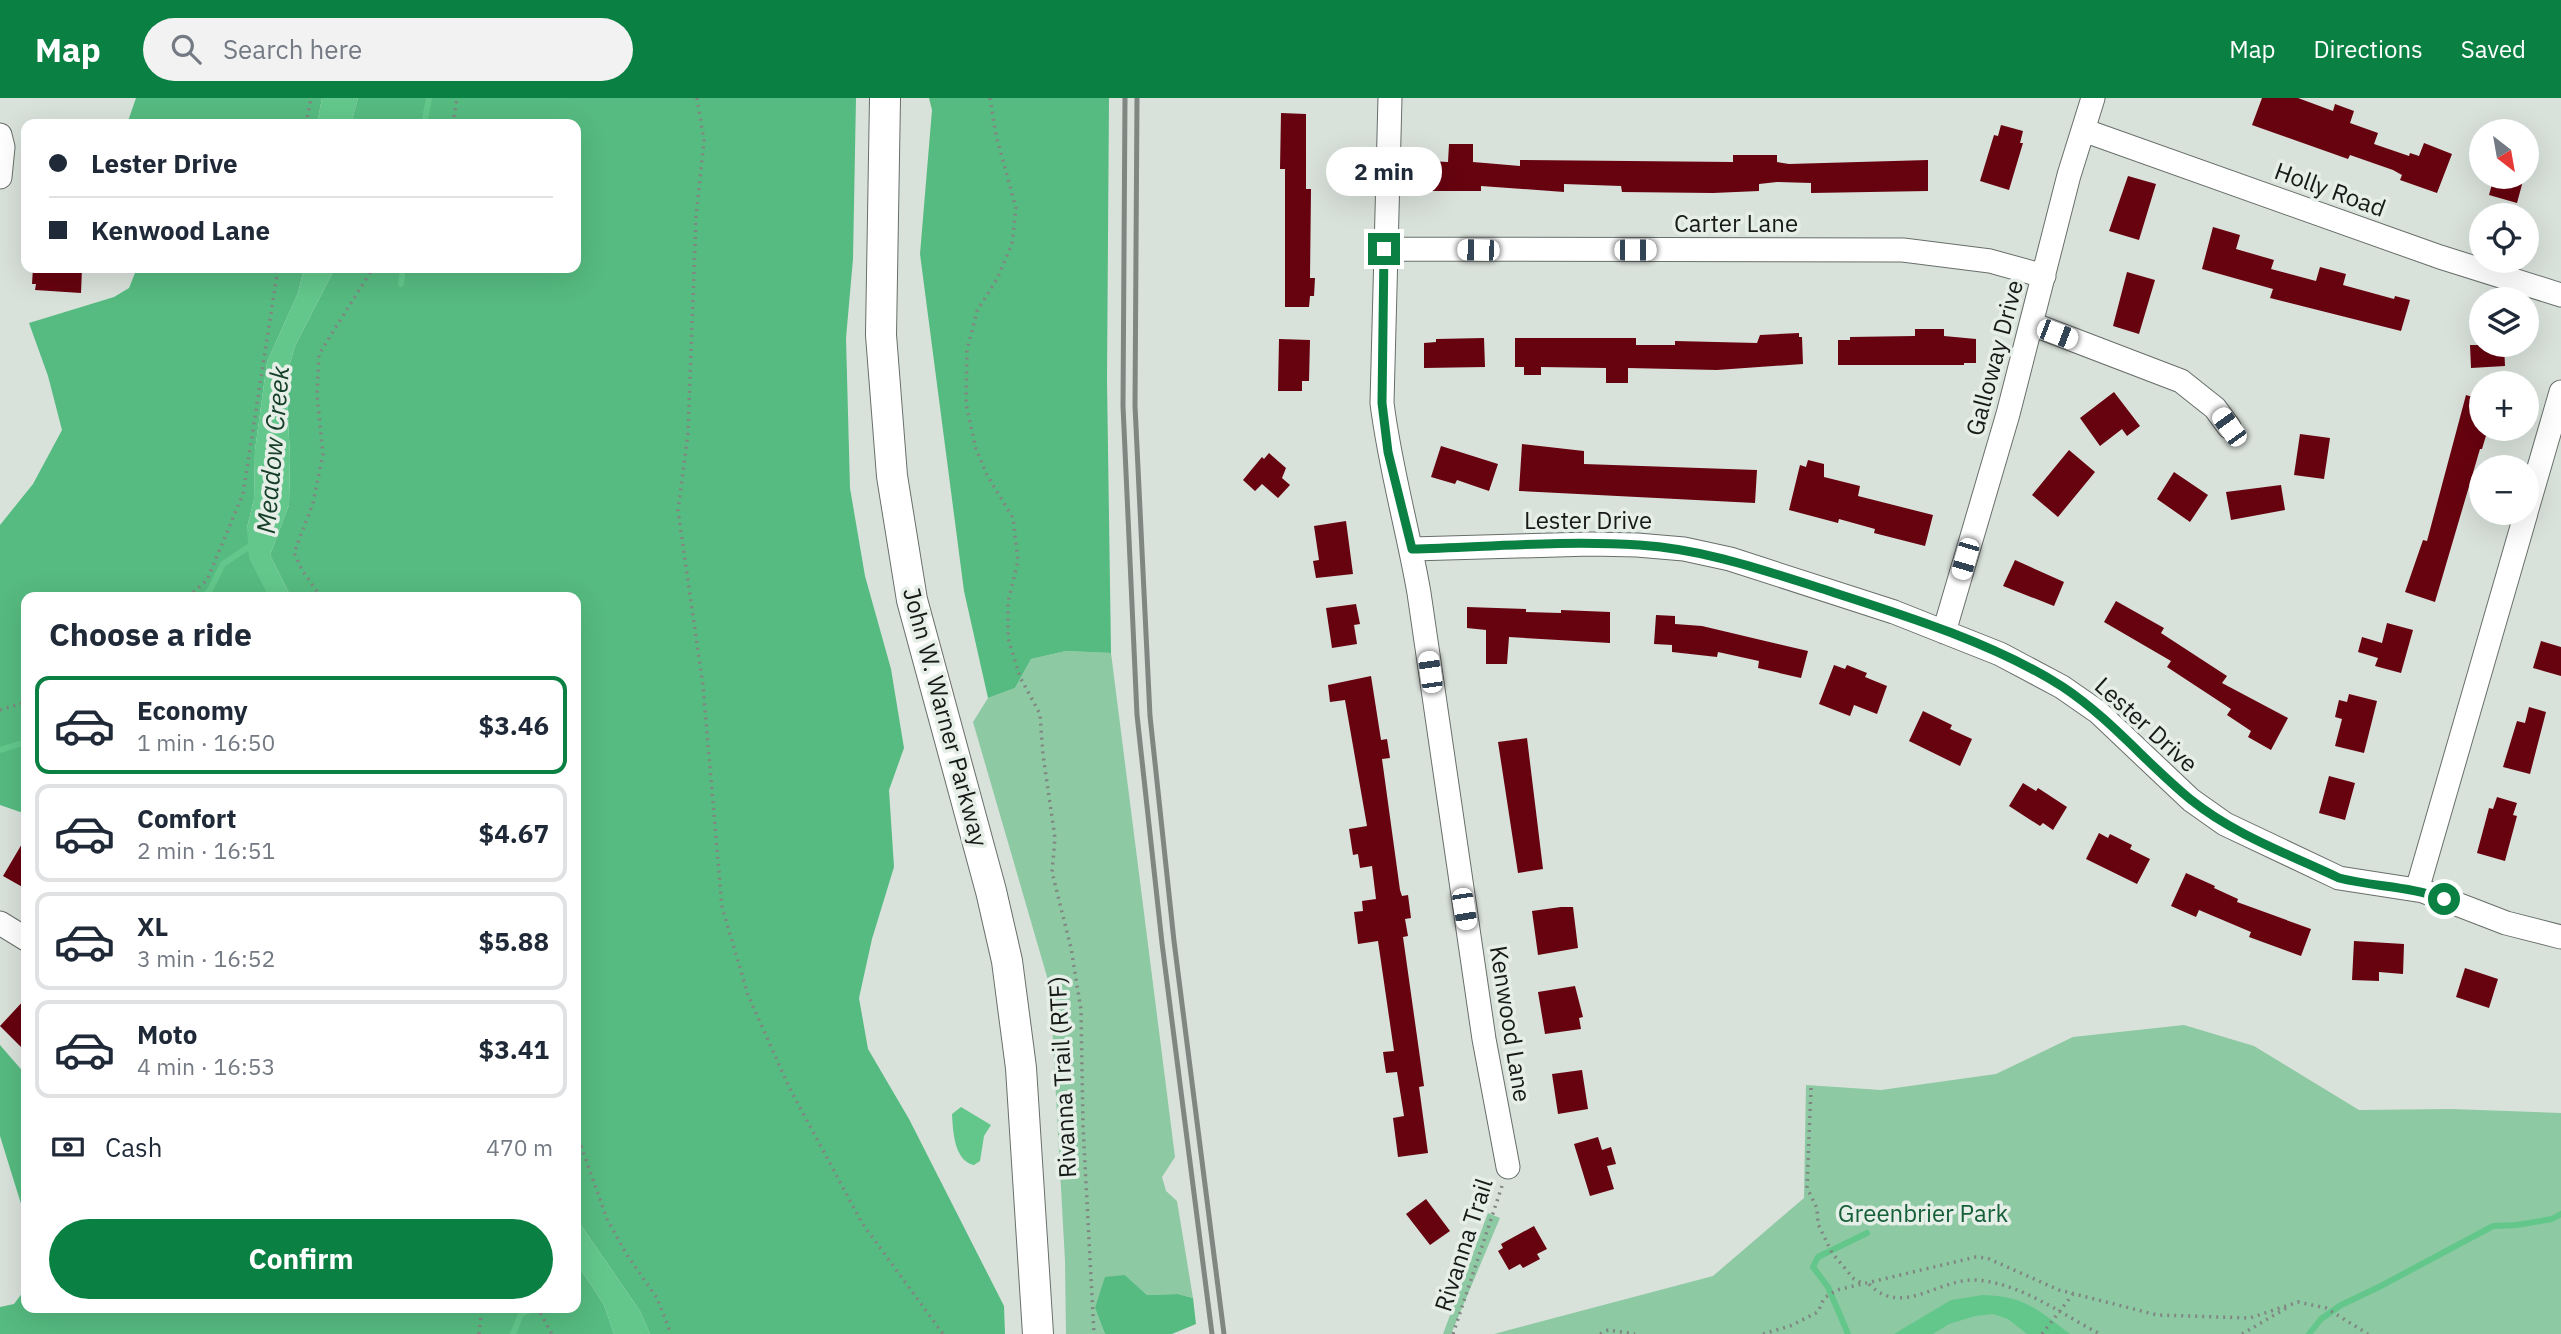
<!DOCTYPE html>
<meta charset="utf-8">
<style>
body{margin:0;font-family:"IBM Plex Sans",sans-serif;background:#f2f2f3;color:#1f2937;height:100vh;display:flex;flex-direction:column;font-size:26px;white-space:nowrap}
*{box-sizing:border-box;margin:0}
p{font-size:23px;color:#747a83}
.icon{flex:none;width:38px;height:38px;fill:none;stroke:currentColor;stroke-width:2;stroke-linecap:round;stroke-linejoin:round}
.map{position:relative;flex:1;overflow:hidden}
.side{position:absolute;left:21px;top:494px;width:560px;height:721px;display:flex;flex-direction:column;background:#fff;border-radius:14px;box-shadow:0 7px 28px #0002}
.side>*{flex:none}
.hud{position:absolute;left:21px;top:21px;width:560px;height:154px;border-radius:14px;box-shadow:0 7px 28px #0002;display:grid;align-content:center;height:154px;padding:0 28px;background:#fff}
.needle{width:46px;rotate:149deg}
.tools{position:absolute;left:2469px;top:21px;display:grid;gap:14px}
.tools a{display:grid;place-items:center;width:70px;height:70px;border-radius:50%;background:#fff;box-shadow:0 7px 28px #0002;font-size:35px}
.end{position:absolute;width:32px;height:32px;margin:-16px;border:9px solid #0b8043;background:#fff;box-shadow:0 0 0 4px #fff}
.from{border-radius:50%}
.bubble{position:absolute;height:49px;border-radius:24px;background:#fff;box-shadow:0 7px 28px #0002;font-size:23px;font-weight:800;line-height:49px;text-align:center}
.car{position:absolute;width:21px;height:42px;margin:-21px -10px;border-radius:9px;box-shadow:0 0 5px 2px #0007;background:linear-gradient(#fff 24%,#345 0 40%,#fff 0 76%,#345 0 86%,#fff 0)}
.hud b{display:flex;align-items:center;gap:24px;height:66px;font-size:26px}
.hud b+b{border-top:2px solid #e0e1e3}
.hud i{width:18px;height:18px;background:#1f2937}
ul{padding:0;list-style:none}
li{display:flex;align-items:center;gap:21px;height:98px;margin:0 14px 10px;padding:0 14px;border:4px solid #e0e1e3;border-radius:14px}
li div{flex:1}
li b{display:block;font-size:26px}
li em{font-style:normal;font-weight:800}
li.active{border-color:#0b8043}
li>.icon{width:63px;height:63px;stroke-width:1.5}
h2{padding:0 28px;font-size:32px;line-height:84px}
.pay{display:flex;align-items:center;gap:18px;height:77px;padding:0 28px;font-size:26px}
.pay p{margin-inline-start:auto}
.cta{display:flex;gap:14px;margin-top:auto;padding:14px 28px}
.cta a{flex:1;height:80px;border-radius:42px;background:#0b8043;color:#fff;font-size:28px;font-weight:800;line-height:80px;text-align:center}
header{display:flex;align-items:center;gap:42px;box-sizing:border-box;height:98px;padding:0 35px;background:#0b8043;color:#fff}
header strong{font-size:33px}
nav{display:flex;gap:38px;margin-inline-start:auto;font-size:24px}
.search{width:490px;height:63px;background:#f2f2f3;display:flex;align-items:center;gap:18px;box-sizing:border-box;padding:0 24px;border-radius:38px;color:#747a83;font-size:26px}
.map>svg:first-child{display:block}
</style>
<header>
<strong>Map</strong>
<div class="search"><svg class="icon" aria-label="search" viewBox="0 0 24 24"><circle cx="10" cy="10" r="6"/><path d="M15 15l6 6"/></svg>Search here</div>
<nav><a>Map</a><a>Directions</a><a>Saved</a></nav>
</header>
<div class="map">
<svg width="2561" height="1236" viewBox="0 0 2561 1236">
<rect width="100%" height="100%" fill="#d9e1db"/>
<path fill="#8dc9a2" d="M1066 553 1111 555 1175 1059 1162 1079 1166 1093 1177 1103 1193 1200 1178 1196 1147 1197 1125 1177 1095 1210 1105 1236H1066L1065 1163 1050 889 973 624 988 600 1015 590 1031 561Z
M2184 927 2254 948 2359 1012 2451 1011 2561 1015V1236H1494L1713 1178 1804 1100 1806 987 1881 992 1996 976 2073 939Z
M1488 1115 1500 1120 1451 1236H1443Z"/>
<path fill="#56bb80" d="M136 0H322L317 26H127Z
M358 0H856L853 161 846 240 850 390 865 478 891 571 904 650 889 692 894 769 872 841 859 900 868 951 909 1021 1004 1208 1005 1236H650L640 1213 576 1120V499H291L270 457 289 407 290 359 286 279 295 248 335 170H576V26H351Z
M929 0H1109L1107 282 1111 555 1066 553 1031 561 1015 590 988 600 964 493 920 156 932 12Z
M137 170H304L298 195 267 264 255 352 254 401 247 430 269 499H26V716L0 707V427L33 386 62 332 48 278 29 225 114 199 129 190Z
M0 947 26 977V1122L0 1038Z
M576 1164 604 1207 614 1236H0V1209L14 1206 26 1190V1209H274L326 1215 337 1209H576Z
M1125 1177 1147 1197 1178 1196 1193 1200 1196 1226 1172 1236H1105L1095 1210 1105 1179Z"/>
<path fill="#63c78b" d="M322 0H358L351 26H317Z
M304 170H335L295 248 286 279 290 360 289 407 270 457 291 499H269L249 460 247 430 254 401 255 352 267 264 298 195Z
M961 1009 991 1027 984 1038 980 1063 974 1067C954 1063 953 1033 952 1016Z
M576 1120 640 1213 650 1236H614L604 1207 576 1164Z
M1983 1197C2025 1198 2038 1212 2070 1236H2027L2008 1221 1993 1216 1975 1218 1949 1226 1933 1236H1894L1951 1202Z"/>
<g fill="none" stroke-linecap="round" stroke-linejoin="round">
<path stroke="#63c78b" stroke-width="6" d="M424 26 429 0
M401 186 403 170
M203 499 210 492 223 466 253 446
M0 652 26 644
M513 1236 521 1216 538 1209
M1848 1236 1828 1189 1813 1169 1818 1159 1867 1135
M2309 1236 2321 1221 2341 1207 2379 1189 2493 1128 2517 1127 2552 1121 2561 1116"/>
</g>
<path fill="#67030f" d="M2262 0H2298L2333 13 2335 6 2354 13 2350 25 2378 35 2374 46 2409 58 2410 55 2419 58 2424 45 2452 56 2437 95 2400 82 2402 77 2393 72 2350 57 2348 61 2252 27Z
M1281 15 1306 16V91H1311L1310 180H1315L1314 198H1310L1309 209H1285V71H1280Z
M2001 27 2023 33 2020 45H2023L2009 92 1980 83 1994 37 1998 38Z
M1449 46H1473V64L1520 68V62L1733 64V57H1777V64L1789 66 1928 62V93L1811 95V85L1777 84 1759 86V93L1713 95 1622 94 1621 88 1564 86V94L1481 88V93H1430V63L1448 64Z
M2128 78 2156 86 2139 142 2109 133Z
M2494 79H2524L2517 105 2489 97Z
M2213 129 2240 137 2236 151 2274 162 2271 171 2316 183 2320 169 2346 176 2343 187 2394 201 2395 198 2410 202 2401 233 2270 200 2273 191 2202 171Z
M33 170H82L81 195 35 192 36 186H32Z
M2127 174 2155 182 2139 236 2113 228Z
M1915 231H1944V238L1976 241V265H1964V267H1838V242H1850V239L1915 238Z
M1799 235V239H1802L1803 266 1717 272 1628 270V285H1606V270L1541 269V277H1524V269H1515V240H1636V247H1675V243L1757 245 1760 237Z
M1484 240 1485 269 1424 270V245L1436 244V241Z
M1279 241 1310 242 1309 283H1302V293H1278Z
M2470 247H2504L2505 268 2471 270Z
M2114 294 2140 328 2127 338 2122 331 2100 348 2080 320Z
M2466 297 2482 302V331H2488L2482 351H2480L2435 504 2405 494 2423 442 2427 443Z
M2300 336 2330 340 2324 381 2294 377Z
M1522 346 1584 353V366L1757 372 1755 405 1519 393Z
M1441 348 1498 366 1489 393 1457 382 1455 386 1431 379Z
M2069 352 2095 374 2058 419 2032 397Z
M1269 355 1286 370 1282 380 1290 387 1278 400 1262 386 1255 393 1243 382 1262 359 1264 361Z
M1808 362 1824 366V379L1860 388 1858 398 1933 417 1925 448 1874 435 1875 431 1839 421 1838 425 1789 412 1800 367 1806 369Z
M2174 374 2208 397 2190 424 2157 401Z
M2281 387 2285 412 2231 422 2226 394Z
M1346 423 1353 476 1316 480 1313 463 1319 462 1314 428Z
M2015 462 2064 484 2054 508 2003 488Z
M2116 503 2164 530 2161 535 2227 578 2222 585 2288 620 2271 652 2248 639 2251 633 2227 617 2231 611 2167 569 2171 563 2104 524Z
M1356 506 1360 526 1354 527 1357 546 1332 550 1326 510Z
M1467 509 1526 511V514L1561 515V512L1610 514V545L1509 539 1507 566H1486V532L1467 530Z
M1656 517 1675 518V526L1702 528 1808 553 1801 580 1758 570 1759 563 1718 554 1717 559 1672 554V547L1654 546Z
M2387 525 2413 532 2401 575 2375 568 2378 560 2358 554 2362 539 2382 545Z
M2541 543 2561 549V578L2533 570Z
M1834 567 1845 571 1847 567 1867 575 1865 579 1887 588 1877 616 1854 607 1850 618 1819 606Z
M1371 578 1381 642 1387 641 1390 660 1382 661 1400 792 1402 798 1408 797 1411 820 1405 821 1408 838 1403 839 1424 988 1419 989 1428 1055 1398 1059 1393 1020 1404 1018 1397 974 1386 975 1383 954 1394 953 1378 843 1358 846 1354 814 1363 813 1362 803 1376 801 1372 768 1360 770 1358 756 1353 757 1349 731 1367 728 1345 602 1330 604 1328 587Z
M2349 596 2377 603 2364 655 2335 648 2342 621 2335 619 2339 602 2347 604Z
M2529 609 2546 614 2530 676 2503 669 2517 623 2525 625Z
M1923 613 1952 627 1950 631 1972 641 1960 668 1909 643Z
M1527 640 1543 771 1518 775 1498 644Z
M2329 678 2355 685 2345 722 2319 715Z
M2023 685 2036 693 2038 690 2067 709 2053 732 2043 725 2040 728 2009 708Z
M2497 699 2517 705 2513 717 2517 718 2505 763 2477 755 2489 710 2493 711Z
M2099 735 2108 740 2110 736 2132 747 2130 751 2150 761 2137 786 2086 761Z
M26 739V791L3 778Z
M2186 775 2215 788 2214 790 2238 801 2237 804 2311 831 2301 858 2249 839 2251 834 2199 812 2196 819 2171 808Z
M1561 809H1573L1578 850 1538 857 1532 813Z
M2354 843 2404 846 2403 876 2379 874V883L2352 882Z
M2465 870 2498 881 2489 910 2456 899Z
M1575 888 1583 919 1579 920 1581 931 1545 936 1538 894Z
M26 900V954L0 928Z
M1582 972 1588 1011 1558 1016 1552 976Z
M1598 1039 1602 1052 1611 1049 1616 1066 1607 1068 1614 1091 1590 1098 1574 1046Z
M1426 1101 1450 1133 1430 1147 1406 1116Z
M1534 1128 1547 1151 1537 1156 1540 1161 1523 1170 1520 1166 1509 1172 1498 1153 1503 1150 1501 1146Z"/>
<g fill="none" stroke-linecap="round" stroke-linejoin="round">
<defs>
<path id="minor" d="M1390 0 1382 305C1390 370 1408 431 1419 495L1484 941 1508 1069
M2083 32 2440 159 2561 197
M0 37 3 49 0 79
M1384 151 1903 152 1990 163 2044 178
M2032 226 2181 283 2215 310 2229 329
M2527 411 2561 294
M1412 451 1591 446 1637 447 1684 451 1730 461 1894 514 2000 556 2062 589 2098 614 2191 702 2225 726 2339 780 2423 793 2506 825 2561 839
M1944 534 2008 316 2069 77 2093 0
M2417 792 2526 415
M0 825 26 841"/>
<path id="major" d="M885 0 881 237 892 378 912 502 991 793 1007 863 1021 970 1038 1236"/>
</defs>
<use href="#minor" stroke="#686f6a" stroke-width="25"/>
<use href="#major" stroke="#686f6a" stroke-width="32"/>
<path stroke="#808681" stroke-width="3.5" stroke-dasharray="2 5" stroke-linecap="butt" d="M697 0 704 43 696 119 688 335 678 413 703 588 722 809 748 897 789 989 862 1125 943 1236
M990 0 996 37 1016 110 1012 146 997 181 977 213 967 252 966 306 976 351 987 377 1013 420 1018 463 1008 504V540L1020 579 1040 616 1043 657 1055 740 1052 774 1071 850 1081 912 1083 1028 1094 1236
M306 26 311 0
M453 26 457 0
M188 499 207 482 243 396 278 170
M321 499 302 472 294 455 313 405 323 356 317 297 319 256 373 170
M0 612 26 604
M1811 990 1807 1090 1817 1110 1818 1126 1832 1155 1854 1181 1864 1186
M576 1043 581 1048 607 1121 627 1157 657 1200 671 1236
M1869 1186C1902 1220 1939 1180 1976 1182 2021 1185 2061 1216 2100 1236
M537 1209 552 1236
M479 1236 482 1209
M1453 1236 1502 1088
M1600 1236 1608 1232 1635 1236
M1763 1236 1790 1228 1818 1214 1824 1200 1837 1192 1976 1159 1987 1160 2059 1192 2157 1217 2250 1220 2298 1204 2326 1210 2368 1236
M2042 1236 2073 1196
M2242 1236 2288 1209"/>
<use href="#minor" stroke="#fff" stroke-width="23"/>
<use href="#major" stroke="#fff" stroke-width="30"/>
<path stroke="#808682" stroke-width="5" d="M1125 0 1123 308 1137 617 1162 845 1212 1236
M1137 0 1135 308 1150 618 1174 843 1224 1236"/>
</g>
<g fill="none" stroke-linecap="round" stroke-linejoin="round">
<path stroke="#0b8043" stroke-width="9" d="M1384 151 1382 305 1388 354 1412 451C1487 449 1564 442 1639 447 1705 451 1766 473 1829 493 1904 517 1996 546 2063 589 2111 621 2146 665 2190 701 2233 736 2288 756 2339 780 2374 789 2410 788 2444 801"/>
</g>
<g text-anchor="middle" stroke-width="7" stroke-linejoin="round" paint-order="stroke">
<g font-size="24" fill="#171a18" stroke="#e6eee8">
<text transform="translate(2330 92) rotate(20)" y="8">Holly Road</text>
<text x="1736" y="134">Carter Lane</text>
<text transform="translate(1995 260) rotate(-75)" y="8">Galloway Drive</text>
<text x="1588" y="431">Lester Drive</text>
<text transform="translate(945 619) rotate(75)" y="8">John W. Warner Parkway</text>
<text transform="translate(2146 627) rotate(42)" y="8">Lester Drive</text>
<text transform="translate(1510 926) rotate(81)" y="8">Kenwood Lane</text>
<text transform="translate(1063 979) rotate(-93)" y="8">Rivanna Trail (RTF)</text>
<text transform="translate(1464 1147) rotate(-72)" y="8">Rivanna Trail</text>
</g>
<g font-size="24" fill="#166039" stroke="#e6eee8">
<text x="1923" y="1124">Greenbrier Park</text>
</g>
<g font-size="26" font-style="italic" fill="#153f27" stroke="#e6eee8">
<text transform="translate(273 352) rotate(-85)" y="9">Meadow Creek</text>
</g>
</g>
</svg>
<div class="tools">
<a><svg class="needle" viewBox="-14 -14 28 28"><path d="M0-13l5 13h-10z" fill="#e53935"/><path d="M0 13l5-13h-10z" fill="#747a83"/></svg></a>
<a><svg class="icon" aria-label="locate" viewBox="0 0 24 24"><circle cx="12" cy="12" r="6"/><path d="M12 2v4M12 18v4M2 12h4M18 12h4"/></svg></a>
<a><svg class="icon" aria-label="layers" viewBox="0 0 24 24"><path d="M12 4l9 5-9 5-9-5zM3 14l9 5 9-5"/></svg></a>
<a>+</a>
<a>−</a>
</div>
<i class="end from" style="left:2444px;top:801px"></i>
<i class="end" style="left:1384px;top:151px"></i>
<div class="bubble" style="left:1326px;top:49px;width:116px">2 min</div>
<i class="car" style="left:1478px;top:152px;rotate:271deg"></i>
<i class="car" style="left:1635px;top:152px;rotate:90deg"></i>
<i class="car" style="left:2057px;top:236px;rotate:111deg"></i>
<i class="car" style="left:2229px;top:329px;rotate:324deg"></i>
<i class="car" style="left:1965px;top:461px;rotate:196deg"></i>
<i class="car" style="left:1430px;top:574px;rotate:352deg"></i>
<i class="car" style="left:1464px;top:811px;rotate:171deg"></i>
<div class="hud">
<b><i class="from"></i>Lester Drive</b>
<b><i></i>Kenwood Lane</b>
</div>
<section class="side">
<h2>Choose a ride</h2>
<ul>
<li class="active"><svg class="icon" aria-label="car" viewBox="0 0 24 24"><path d="M5 17H2v-5l4-1 3-4h7l3 4 3 1v5h-3M9 17h6M6 11h13"/><circle cx="7" cy="17" r="2"/><circle cx="17" cy="17" r="2"/></svg><div><b>Economy</b><p>1 min · 16:50</p></div><em>$3.46</em></li>
<li><svg class="icon" aria-label="car" viewBox="0 0 24 24"><path d="M5 17H2v-5l4-1 3-4h7l3 4 3 1v5h-3M9 17h6M6 11h13"/><circle cx="7" cy="17" r="2"/><circle cx="17" cy="17" r="2"/></svg><div><b>Comfort</b><p>2 min · 16:51</p></div><em>$4.67</em></li>
<li><svg class="icon" aria-label="car" viewBox="0 0 24 24"><path d="M5 17H2v-5l4-1 3-4h7l3 4 3 1v5h-3M9 17h6M6 11h13"/><circle cx="7" cy="17" r="2"/><circle cx="17" cy="17" r="2"/></svg><div><b>XL</b><p>3 min · 16:52</p></div><em>$5.88</em></li>
<li><svg class="icon" aria-label="car" viewBox="0 0 24 24"><path d="M5 17H2v-5l4-1 3-4h7l3 4 3 1v5h-3M9 17h6M6 11h13"/><circle cx="7" cy="17" r="2"/><circle cx="17" cy="17" r="2"/></svg><div><b>Moto</b><p>4 min · 16:53</p></div><em>$3.41</em></li>
</ul>
<div class="pay"><svg class="icon" aria-label="cash" viewBox="0 0 24 24"><path d="M3 7h18v10H3z"/><circle cx="12" cy="12" r="2"/></svg>Cash<p>470 m</p></div>
<div class="cta"><a>Confirm</a></div>
</section>
</div>
